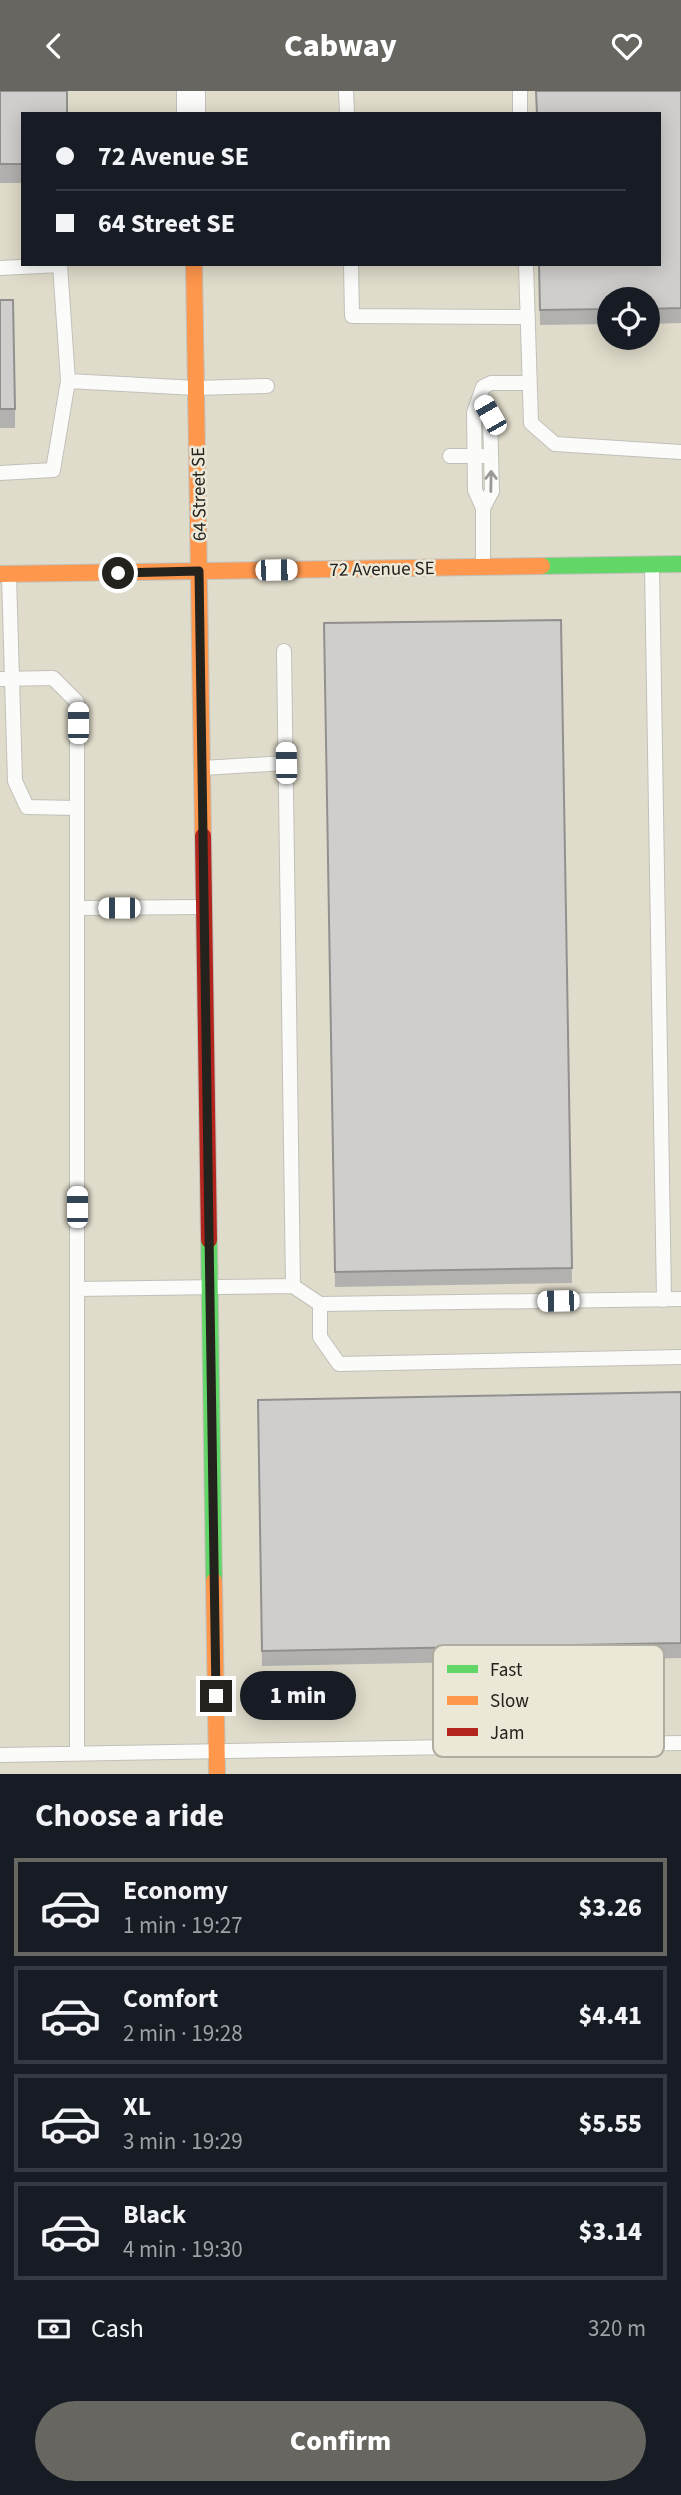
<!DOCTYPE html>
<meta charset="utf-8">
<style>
body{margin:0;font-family:"Source Sans 3",sans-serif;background:#242831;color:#f1f3f6;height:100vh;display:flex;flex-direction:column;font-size:26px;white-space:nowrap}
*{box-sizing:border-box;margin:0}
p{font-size:23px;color:#9ea1a6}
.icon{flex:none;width:38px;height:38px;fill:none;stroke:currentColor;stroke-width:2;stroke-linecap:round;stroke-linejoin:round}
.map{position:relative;height:1683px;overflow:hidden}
.panel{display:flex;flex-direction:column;background:#171b24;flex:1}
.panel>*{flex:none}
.hud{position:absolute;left:21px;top:21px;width:640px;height:154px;border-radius:0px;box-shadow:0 4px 18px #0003;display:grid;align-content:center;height:154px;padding:0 35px;background:#171b24}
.buttons{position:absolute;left:597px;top:196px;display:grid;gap:14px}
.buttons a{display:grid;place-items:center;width:63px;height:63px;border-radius:50%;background:#171b24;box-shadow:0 4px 18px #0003;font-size:35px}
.end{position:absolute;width:32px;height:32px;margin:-16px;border:9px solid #24221d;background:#fff;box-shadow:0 0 0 4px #fff}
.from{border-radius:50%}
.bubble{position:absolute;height:49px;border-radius:24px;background:#171b24;box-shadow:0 4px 18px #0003;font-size:23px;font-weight:800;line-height:49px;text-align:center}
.car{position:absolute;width:21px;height:42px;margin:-21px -10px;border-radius:9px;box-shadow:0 0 5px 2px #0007;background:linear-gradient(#fff 24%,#345 0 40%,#fff 0 76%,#345 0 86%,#fff 0)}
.hud b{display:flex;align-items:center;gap:24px;height:66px;font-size:26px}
.hud b+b{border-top:2px solid #363941}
.hud i{width:18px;height:18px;background:#f1f3f6}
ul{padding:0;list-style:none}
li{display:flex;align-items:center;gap:21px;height:98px;margin:0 14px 10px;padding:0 21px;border:4px solid #363941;border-radius:0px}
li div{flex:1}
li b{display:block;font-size:26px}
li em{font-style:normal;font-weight:800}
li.on{border-color:#686660}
li>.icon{width:63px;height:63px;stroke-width:1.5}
h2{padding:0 35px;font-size:32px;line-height:84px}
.pay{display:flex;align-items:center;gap:18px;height:77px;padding:0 35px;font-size:26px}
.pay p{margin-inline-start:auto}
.primary-button{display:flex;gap:14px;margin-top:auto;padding:14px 35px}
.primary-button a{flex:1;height:80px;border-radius:42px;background:#686660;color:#fff;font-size:28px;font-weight:800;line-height:80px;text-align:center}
header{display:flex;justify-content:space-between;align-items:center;height:91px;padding:0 35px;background:#686660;color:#fff;font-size:32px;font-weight:800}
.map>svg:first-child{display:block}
</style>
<header><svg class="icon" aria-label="back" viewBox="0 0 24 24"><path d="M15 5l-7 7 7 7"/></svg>Cabway<svg class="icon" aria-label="heart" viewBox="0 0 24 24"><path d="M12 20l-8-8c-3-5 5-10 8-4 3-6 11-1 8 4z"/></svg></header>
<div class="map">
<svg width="681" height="1683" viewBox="0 0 681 1683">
<rect width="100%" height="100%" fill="#e7e5dc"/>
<path fill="#e0dccb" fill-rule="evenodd" d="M0 0H681V1683H0ZM23 23H660V173H23ZM609 208H648V247H609Z"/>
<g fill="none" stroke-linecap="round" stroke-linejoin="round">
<defs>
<path id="lane" d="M346 0 347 23
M520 0V23
M351 173 352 225 528 226
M526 173 531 332 555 353 681 361
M0 177 60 174 68 290
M481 308 490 324 492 400 483 417 475 399 474 322 483 296 491 292H528
M450 365H483
M0 382 53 379 68 290 196 297 267 295
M483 417V475
M652 475 664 1209
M9 485 15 690 27 716 77 717
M284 560 293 1195
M0 588 53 587 77 611V1663
M203 677 286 672
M77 817 203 816
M77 1198 293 1195 320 1213 681 1208
M320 1213V1246L339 1273 681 1266
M0 1664 681 1652"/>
<path id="street" d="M191 0V23"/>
<path id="fast" d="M542 475 681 473
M209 1149 214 1490"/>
<path id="slow" d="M194 173 203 745
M0 483 542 475
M214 1490 217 1683"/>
<path id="jam" d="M203 745 209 1149"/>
</defs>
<use href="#lane" stroke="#c1c0b9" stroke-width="16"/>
<use href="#street" stroke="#c1c0b9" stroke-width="30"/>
<use href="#fast" stroke="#c1c0b9" stroke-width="18"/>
<use href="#slow" stroke="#c1c0b9" stroke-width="18"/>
<use href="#jam" stroke="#c1c0b9" stroke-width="18"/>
<use href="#lane" stroke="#fbfbfa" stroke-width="14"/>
<use href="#street" stroke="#fbfbfa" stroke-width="28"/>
<use href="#fast" stroke="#63d668" stroke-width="16"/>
<use href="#slow" stroke="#ff974d" stroke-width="16"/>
<use href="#jam" stroke="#b3261e" stroke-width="16"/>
</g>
<path fill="#b3b1af" d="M0 0 23 23V92H0Z
M681 0V232L648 233V208H609V233L540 234 539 173Z
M0 209 15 318V337H0Z
M561 529 572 1192 335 1196 324 532Z
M681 1301V1567L262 1575 258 1309Z"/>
<path fill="#d0cecc" stroke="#92908f" stroke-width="2" d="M0 0H67V23H23V73H0Z
M536 0H681V217L648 218V208H609V218L540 219 539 173H660V23H537Z
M0 209H13L15 318H0Z
M561 529 572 1177 335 1181 324 532Z
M681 1301V1552L262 1560 258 1309Z"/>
<defs><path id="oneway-shaft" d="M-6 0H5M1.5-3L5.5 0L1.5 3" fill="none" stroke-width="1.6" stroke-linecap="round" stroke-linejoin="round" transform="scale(1.75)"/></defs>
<use stroke="#9a9997" href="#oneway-shaft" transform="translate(491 390) rotate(-89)"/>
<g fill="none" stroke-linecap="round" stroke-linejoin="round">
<path stroke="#24221d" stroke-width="9" d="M118 482 199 480 216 1605"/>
</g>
<g text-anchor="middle" stroke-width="5" stroke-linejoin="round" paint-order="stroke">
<g font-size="19" fill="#24221d" stroke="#ebe8d8">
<text transform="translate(198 403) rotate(-91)" y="7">64 Street SE</text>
<text transform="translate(382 477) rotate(-1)" y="7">72 Avenue SE</text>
</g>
</g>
<rect x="433" y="1554" width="231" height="112" rx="10" fill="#ebe8d8" stroke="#afada0" stroke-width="2"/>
<rect x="447" y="1574" width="31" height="8" fill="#63d668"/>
<rect x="447" y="1605" width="31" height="9" fill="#ff974d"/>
<rect x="447" y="1637" width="31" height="8" fill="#b3261e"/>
<g font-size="19" fill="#24221d">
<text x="490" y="1585">Fast</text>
<text x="490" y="1616">Slow</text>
<text x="490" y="1648">Jam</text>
</g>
</svg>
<div class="buttons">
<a><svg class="icon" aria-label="locate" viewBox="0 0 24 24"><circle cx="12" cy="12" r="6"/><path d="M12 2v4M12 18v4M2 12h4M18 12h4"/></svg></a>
</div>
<i class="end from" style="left:118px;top:482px"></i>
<i class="end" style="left:216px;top:1605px"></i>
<div class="bubble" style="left:240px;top:1580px;width:116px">1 min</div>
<i class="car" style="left:490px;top:324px;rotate:330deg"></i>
<i class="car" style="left:276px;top:479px;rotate:89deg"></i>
<i class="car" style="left:78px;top:632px;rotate:0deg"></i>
<i class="car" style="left:286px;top:672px;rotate:359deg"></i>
<i class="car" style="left:119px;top:817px;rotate:270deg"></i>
<i class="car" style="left:77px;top:1116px;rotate:0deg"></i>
<i class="car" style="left:558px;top:1210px;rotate:269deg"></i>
<div class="hud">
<b><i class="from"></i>72 Avenue SE</b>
<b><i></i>64 Street SE</b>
</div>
</div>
<section class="panel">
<h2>Choose a ride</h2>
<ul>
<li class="on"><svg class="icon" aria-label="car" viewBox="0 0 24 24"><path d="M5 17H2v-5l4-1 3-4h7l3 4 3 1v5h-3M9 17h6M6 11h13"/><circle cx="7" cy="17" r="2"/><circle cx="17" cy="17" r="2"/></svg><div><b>Economy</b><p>1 min · 19:27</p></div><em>$3.26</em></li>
<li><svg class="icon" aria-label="car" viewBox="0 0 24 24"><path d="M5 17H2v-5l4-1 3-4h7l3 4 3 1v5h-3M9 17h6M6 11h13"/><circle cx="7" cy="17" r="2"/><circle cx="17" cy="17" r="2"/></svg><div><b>Comfort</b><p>2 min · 19:28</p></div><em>$4.41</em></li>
<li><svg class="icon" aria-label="car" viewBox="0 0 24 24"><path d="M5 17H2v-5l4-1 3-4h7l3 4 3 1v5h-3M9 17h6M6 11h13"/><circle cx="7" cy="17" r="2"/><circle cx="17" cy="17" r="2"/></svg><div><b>XL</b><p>3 min · 19:29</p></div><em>$5.55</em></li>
<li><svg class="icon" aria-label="car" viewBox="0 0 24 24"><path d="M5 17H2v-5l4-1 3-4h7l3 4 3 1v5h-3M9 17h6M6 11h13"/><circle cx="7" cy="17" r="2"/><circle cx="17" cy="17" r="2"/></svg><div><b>Black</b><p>4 min · 19:30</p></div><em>$3.14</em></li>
</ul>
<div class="pay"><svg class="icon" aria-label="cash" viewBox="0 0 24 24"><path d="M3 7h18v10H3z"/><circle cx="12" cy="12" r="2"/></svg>Cash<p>320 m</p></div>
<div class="primary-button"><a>Confirm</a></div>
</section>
